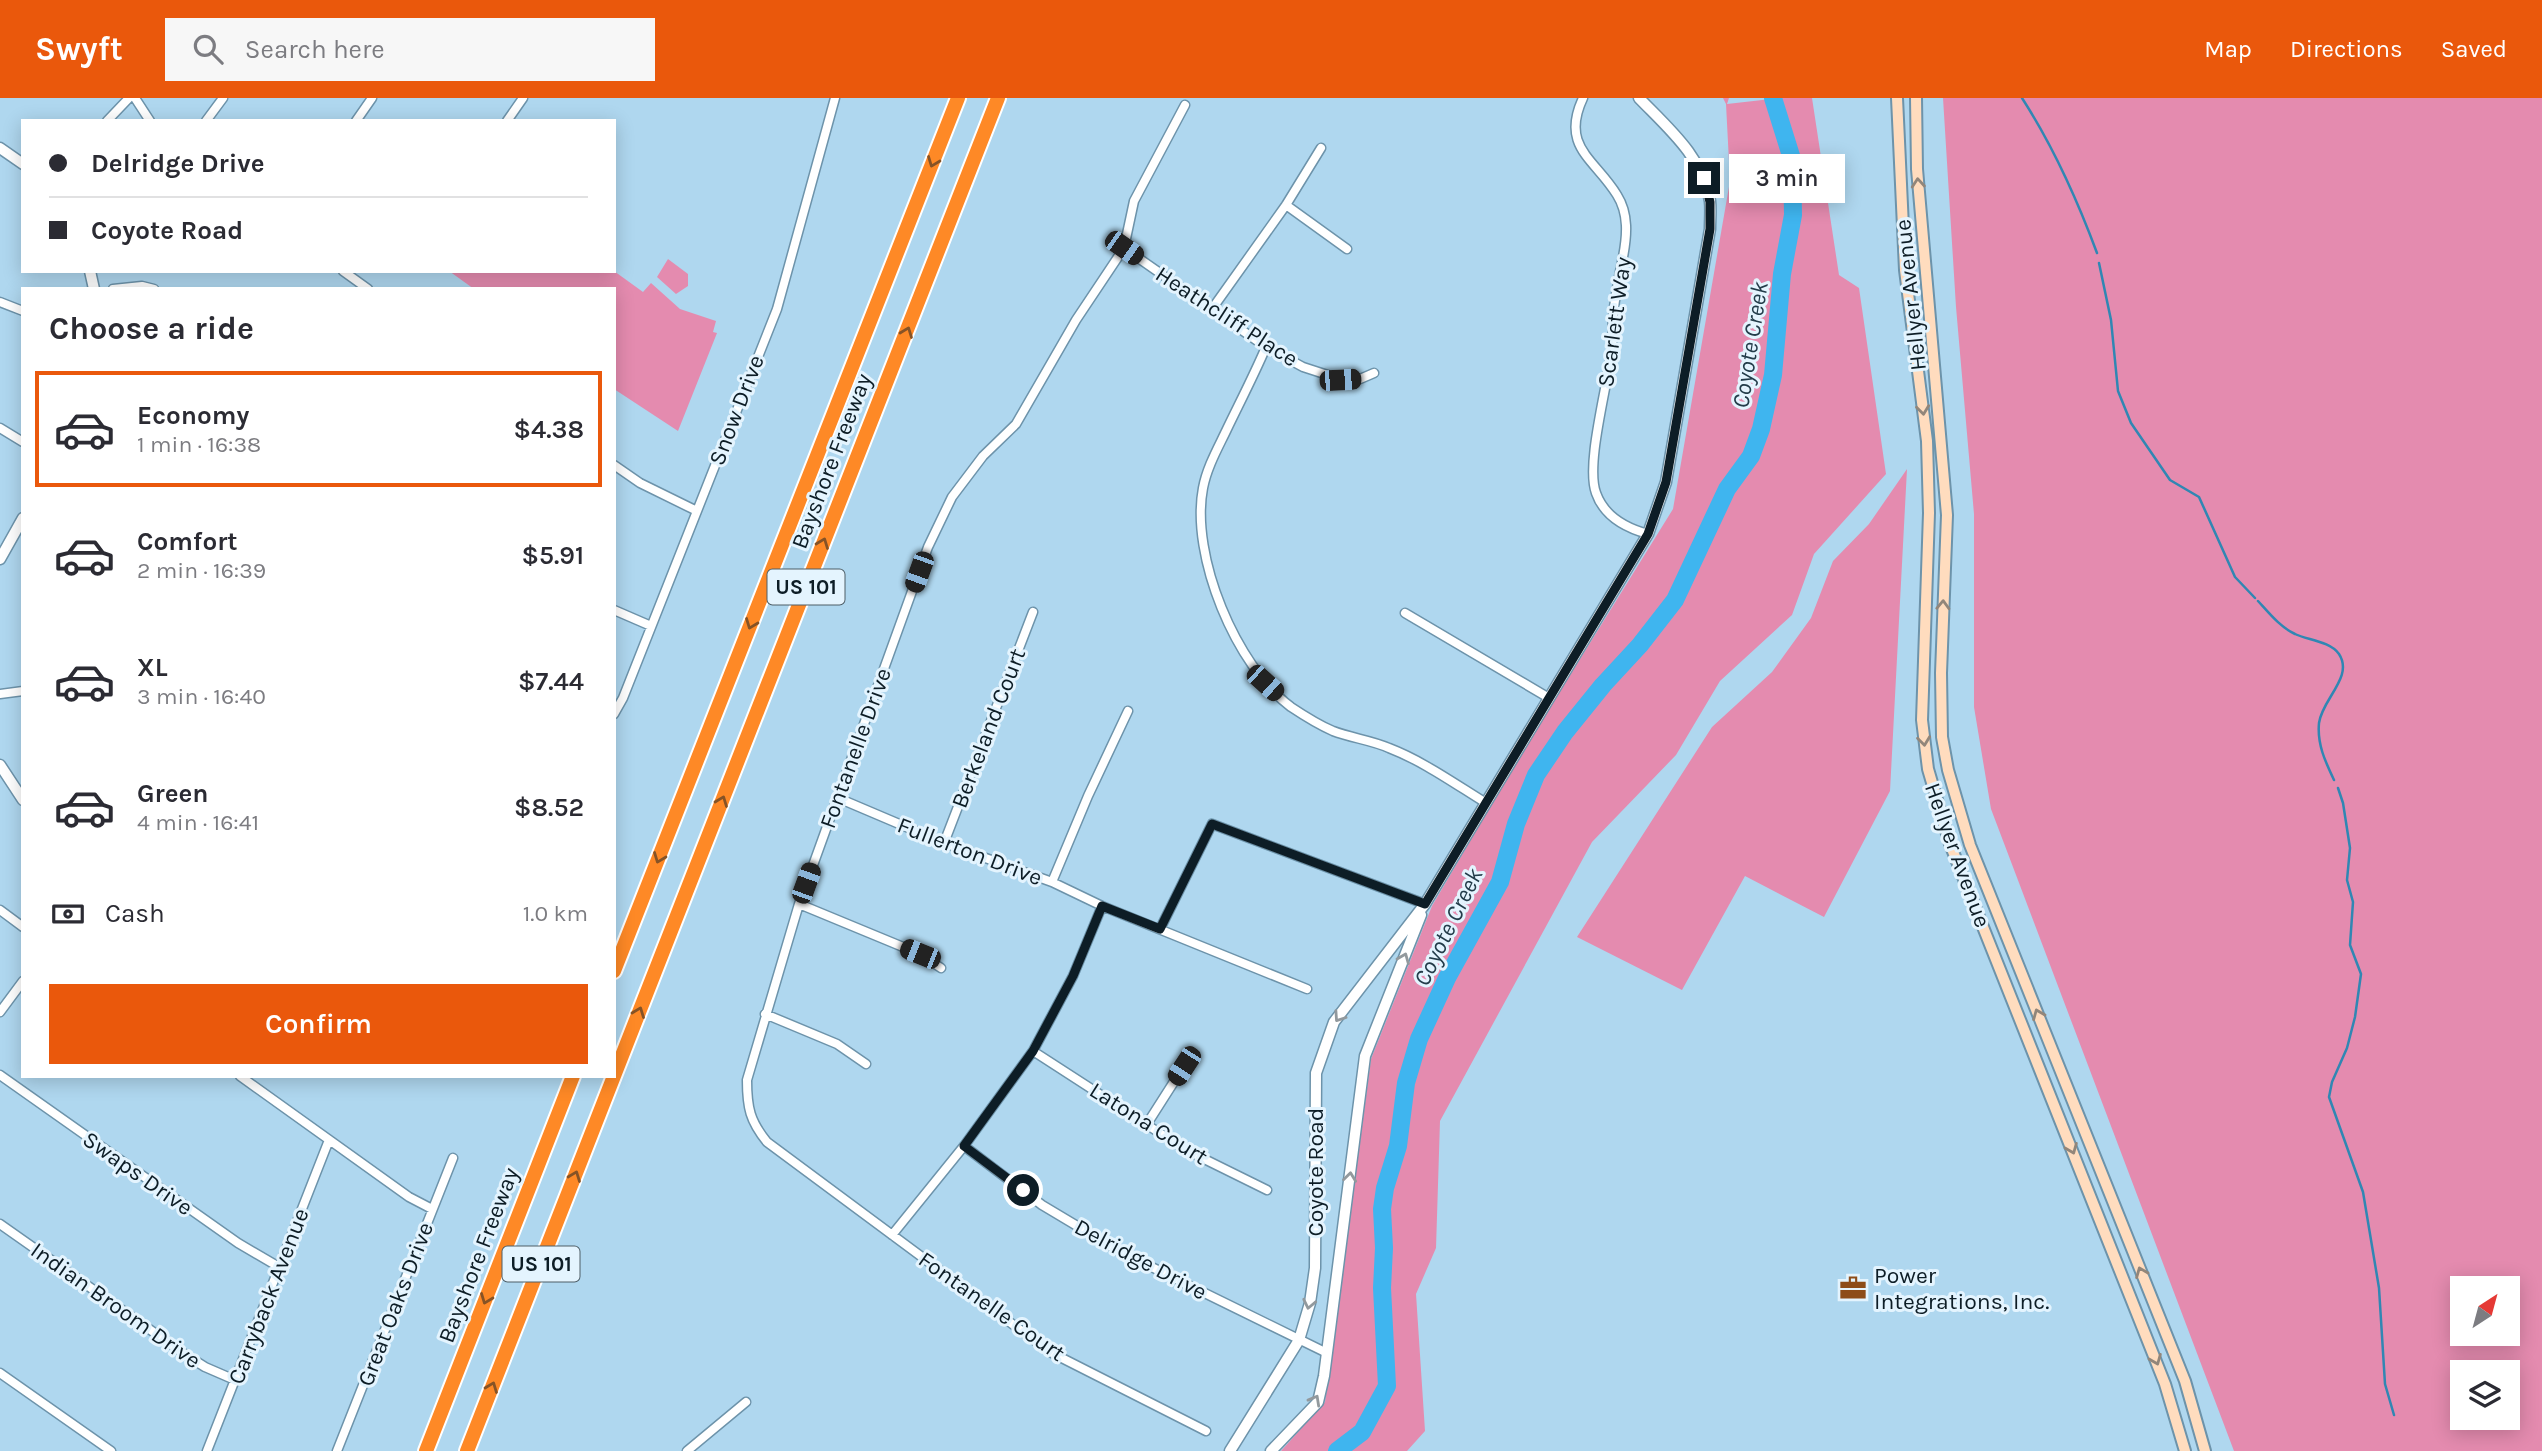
<!DOCTYPE html>
<meta charset="utf-8">
<style>
body{margin:0;font-family:Karla,sans-serif;background:#f7f7f7;color:#2b2b33;height:100vh;display:flex;flex-direction:column;font-size:26px;white-space:nowrap}
*{box-sizing:border-box;margin:0}
p{font-size:23px;color:#7c7c81}
.icon{flex:none;width:38px;height:38px;fill:none;stroke:currentColor;stroke-width:2;stroke-linecap:round;stroke-linejoin:round}
.map{position:relative;flex:1;overflow:hidden}
.drawer{position:absolute;left:21px;top:189px;width:595px;height:791px;display:flex;flex-direction:column;background:#fff;border-radius:0px;box-shadow:0 4px 18px #0003}
.drawer>*{flex:none}
.top-card{position:absolute;left:21px;top:21px;width:595px;height:154px;border-radius:0px;box-shadow:0 4px 18px #0003;display:grid;align-content:center;height:154px;padding:0 28px;background:#fff}
.needle{width:46px;rotate:36deg}
.tools{position:absolute;left:2450px;top:1178px;display:grid;gap:14px}
.tools a{display:grid;place-items:center;width:70px;height:70px;border-radius:0px;background:#fff;box-shadow:0 4px 18px #0003;font-size:35px}
.end{position:absolute;width:32px;height:32px;margin:-16px;border:9px solid #0d1d26;background:#fff;box-shadow:0 0 0 4px #fff}
.from{border-radius:50%}
.bubble{position:absolute;height:49px;border-radius:0px;background:#fff;box-shadow:0 4px 18px #0003;font-size:23px;font-weight:600;line-height:49px;text-align:center}
.car{position:absolute;width:21px;height:42px;margin:-21px -10px;border-radius:9px;box-shadow:0 0 5px 2px #0007;background:linear-gradient(#222 24%,#8ab4d8 0 40%,#222 0 76%,#8ab4d8 0 86%,#222 0)}
.top-card b{display:flex;align-items:center;gap:24px;height:66px;font-size:26px}
.top-card b+b{border-top:2px solid #e1e1e2}
.top-card i{width:18px;height:18px;background:#2b2b33}
ul{padding:0;list-style:none}
li{display:flex;align-items:center;gap:21px;height:116px;margin:0 14px 10px;padding:0 14px;border:4px solid transparent;border-radius:0px}
li div{flex:1}
li b{display:block;font-size:26px}
li em{font-style:normal;font-weight:600}
li.current{border-color:#ea580c}
li>.icon{width:63px;height:63px;stroke-width:1.5}
h2{padding:0 28px;font-size:32px;line-height:84px}
.pay{display:flex;align-items:center;gap:18px;height:77px;padding:0 28px;font-size:26px}
.pay p{margin-inline-start:auto}
.action{display:flex;gap:14px;margin-top:auto;padding:14px 28px}
.action a{flex:1;height:80px;border-radius:0px;background:#ea580c;color:#fff;font-size:28px;font-weight:600;line-height:80px;text-align:center}
header{display:flex;align-items:center;gap:42px;box-sizing:border-box;height:98px;padding:0 35px;background:#ea580c;color:#fff}
header strong{font-size:33px}
nav{display:flex;gap:38px;margin-inline-start:auto;font-size:24px}
.search{width:490px;height:63px;background:#f7f7f7;display:flex;align-items:center;gap:18px;box-sizing:border-box;padding:0 24px;border-radius:0px;color:#7c7c81;font-size:26px}
.map>svg:first-child{display:block}
</style>
<header>
<strong>Swyft</strong>
<div class="search"><svg class="icon" aria-label="search" viewBox="0 0 24 24"><circle cx="10" cy="10" r="6"/><path d="M15 15l6 6"/></svg>Search here</div>
<nav><a>Map</a><a>Directions</a><a>Saved</a></nav>
</header>
<div class="map">
<svg width="2542" height="1353" viewBox="0 0 2542 1353">
<rect width="100%" height="100%" fill="#afd7ef"/>
<path fill="#e48baf" fill-rule="evenodd" d="M1723 0H1729L1727 6 1780 0H1812L1839 177 1859 190 1886 376 1814 456 1792 517 1720 583 1676 657 1592 744 1440 1023 1436 1150 1416 1196 1425 1333 1407 1353H1281L1325 1304 1371 961 1432 808 1520 658 1673 411 1730 83 1726 6Z
M1943 0H2542V1353H2234L1991 711 1974 609V416L1956 209ZM2462 1190H2508V1236H2462ZM2462 1274H2508V1320H2462Z
M668 161 688 176V188L676 196 657 179Z
M449 173H614L643 194 651 185 680 211 716 223 713 234 717 235 678 333 614 291V191H474Z
M1907 371 1890 693 1824 819 1745 778 1682 892 1577 839 1712 629 1772 574 1811 520 1833 463 1869 426Z"/>
<g fill="none" stroke-linecap="round" stroke-linejoin="round">
<path stroke="#3087b3" stroke-width="2.5" d="M2022 0C2053 48 2077 101 2097 155
M2099 165 2111 222 2118 293 2131 325 2170 382 2199 399 2235 479 2255 500
M2258 503C2269 515 2280 529 2295 536 2307 542 2330 543 2339 556 2354 579 2322 601 2319 625 2317 646 2325 663 2334 682
M2338 690 2343 705 2350 750 2347 782 2353 804 2350 847 2361 876 2355 919 2347 950 2332 984 2329 999 2363 1094 2379 1190 2385 1286 2394 1317"/>
<path stroke="#3fb5ef" stroke-width="18" d="M1337 1353 1362 1334 1387 1288 1382 1190 1384 1150 1382 1111 1385 1090 1398 1048 1406 985 1419 941 1447 880 1500 784 1516 726 1536 677 1565 634 1603 587 1640 547 1675 502 1727 391 1751 358 1761 331 1773 277 1782 176 1793 117 1792 61 1773 0"/>
<defs>
<path id="minor" d="M135 0 150 23
M1583 0C1560 49 1595 61 1617 97 1629 116 1627 138 1623 159 1619 179 1614 201 1613 221 1612 230 1613 239 1612 248 1609 284 1585 365 1596 395 1604 418 1626 430 1648 436
M1185 7 1134 103 1124 150 1076 222 1016 326 983 358 952 399 928 449 799 806 747 982C747 1010 750 1023 767 1044L1050 1254 1206 1333
M107 23 129 0
M206 23 223 0
M356 23 372 0
M507 23 523 0
M1286 107 1347 151
M1124 150 1266 249 1303 269 1340 281H1360L1374 275
M343 173 368 191
M113 191 142 188 154 191
M0 204 23 213
M1212 211 1286 107 1321 50
M1266 249C1254 277 1240 304 1227 331 1218 350 1207 369 1203 390 1190 458 1236 568 1291 609 1303 617 1319 627 1333 633 1351 640 1371 642 1389 650 1423 663 1455 686 1486 705
M0 330 23 344
M614 367 640 385 697 413
M614 512 651 528
M1405 515 1549 600
M0 596 23 593
M614 616 623 600 777 211 835 0
M838 700 944 745 1052 784 1102 808 1307 891
M944 745 1033 514
M1052 784 1088 698 1128 613
M799 806 920 856 941 870
M0 812 23 829
M1160 831 1212 726 1425 806
M0 914 23 883
M765 916 837 946 866 966
M1033 953 1186 1052 1267 1092
M0 977 238 1145 279 1169
M240 978 409 1099 432 1111
M1147 1026 1184 968
M964 1048 1042 1107 1119 1153 1327 1255
M0 1126 186 1257 205 1269 235 1282
M892 1137 964 1048 1033 953 1073 878 1102 808
M0 1275 111 1353
M207 1353 329 1042
M337 1353 453 1060
M687 1353 746 1304"/>
<path id="tertiary" d="M0 50 23 66
M90 173 94 191
M0 461 23 420
M0 667 23 702
M1230 1353 1299 1242 1310 1205 1315 1170 1316 975 1334 924 1425 806 1648 436 1666 384 1710 131C1710 122 1711 112 1710 103 1704 60 1667 29 1639 0
M1271 1353 1318 1304 1324 1278 1365 958 1421 817"/>
<path id="secondary" d="M1897 0 1905 172 1927 343 1929 415 1922 622 1928 671 1950 746 2165 1286 2185 1353
M1916 0 1917 71 1947 417 1941 575 1942 639 1948 672 1970 747 2185 1283 2205 1353"/>
<path id="motorway" d="M614 873 958 0
M614 978 998 0
M426 1353 573 978
M467 1353 614 978"/>
</defs>
<use href="#minor" stroke="#6d93aa" stroke-width="11"/>
<use href="#tertiary" stroke="#6d93aa" stroke-width="13"/>
<use href="#secondary" stroke="#6d93aa" stroke-width="14"/>
<use href="#motorway" stroke="#fff" stroke-width="18"/>
<use href="#minor" stroke="#fff" stroke-width="8"/>
<use href="#tertiary" stroke="#fff" stroke-width="10"/>
<use href="#secondary" stroke="#ffdcbe" stroke-width="10"/>
<use href="#motorway" stroke="#fe8926" stroke-width="14"/>
</g>
<defs><path id="oneway-chevron" d="M-2-3.5L2.5 0L-2 3.5" fill="none" stroke-width="1.6" stroke-linecap="round" stroke-linejoin="round" transform="scale(1.75)"/></defs>
<g stroke="#865326">
<use href="#oneway-chevron" transform="translate(933 64) rotate(111)"/>
<use href="#oneway-chevron" transform="translate(907 234) rotate(-69)"/>
<use href="#oneway-chevron" transform="translate(823 445) rotate(-69)"/>
<use href="#oneway-chevron" transform="translate(751 526) rotate(111)"/>
<use href="#oneway-chevron" transform="translate(722 703) rotate(-69)"/>
<use href="#oneway-chevron" transform="translate(659 760) rotate(111)"/>
<use href="#oneway-chevron" transform="translate(639 914) rotate(-69)"/>
<use href="#oneway-chevron" transform="translate(575 1078) rotate(-69)"/>
<use href="#oneway-chevron" transform="translate(486 1201) rotate(111)"/>
<use href="#oneway-chevron" transform="translate(492 1289) rotate(-69)"/>
</g>
<g stroke="#92867a">
<use href="#oneway-chevron" transform="translate(1918 85) rotate(-95)"/>
<use href="#oneway-chevron" transform="translate(1923 312) rotate(83)"/>
<use href="#oneway-chevron" transform="translate(1943 507) rotate(-88)"/>
<use href="#oneway-chevron" transform="translate(1924 643) rotate(83)"/>
<use href="#oneway-chevron" transform="translate(2038 916) rotate(-112)"/>
<use href="#oneway-chevron" transform="translate(2072 1051) rotate(68)"/>
<use href="#oneway-chevron" transform="translate(2141 1174) rotate(-112)"/>
<use href="#oneway-chevron" transform="translate(2156 1262) rotate(68)"/>
</g>
<g stroke="#92999d">
<use href="#oneway-chevron" transform="translate(1404 860) rotate(-68)"/>
<use href="#oneway-chevron" transform="translate(1339 919) rotate(124)"/>
<use href="#oneway-chevron" transform="translate(1350 1079) rotate(-83)"/>
<use href="#oneway-chevron" transform="translate(1309 1206) rotate(102)"/>
<use href="#oneway-chevron" transform="translate(1315 1302) rotate(-61)"/>
</g>
<g fill="none" stroke-linecap="round" stroke-linejoin="round">
<path stroke="#0d1d26" stroke-width="9" d="M1023 1092 964 1048 1033 953 1073 878 1102 808 1160 831 1212 726 1425 806 1648 436 1666 384 1710 131V104L1704 80"/>
</g>
<defs>
<symbol id="office-bare" viewBox="-9 -9 18 18"><path d="M-6-3h4V-5.5h4V-3h4V5H-6ZM-1-4.5V-3h2v-1.5ZM-6 0V1H6V0Z" fill="#8d4c18" stroke="#e4f4fe" stroke-width="2.5" paint-order="stroke"/></symbol>
</defs>
<g fill-rule="evenodd">
<use href="#office-bare" x="1834" y="1171" width="38" height="38"/>
</g>
<g text-anchor="middle" stroke-width="6" stroke-linejoin="round" paint-order="stroke">
<g fill="#e4f4fe" stroke="#4e5e67" stroke-width="2">
<rect x="767.5" y="471.5" width="77" height="35" rx="5"/>
<rect x="502.5" y="1148.5" width="77" height="35" rx="5"/>
</g>
<g font-size="21" font-weight="bold" fill="#0d1d26">
<text x="806" y="496">US 101</text>
<text x="541" y="1173">US 101</text>
</g>
<g font-size="23" fill="#0d1d26" stroke="#e4f4fe">
<text transform="translate(1910 197) rotate(-96)" y="8">Hellyer Avenue</text>
<text transform="translate(1227 218) rotate(33)" y="8">Heathcliff Place</text>
<text transform="translate(1614 224) rotate(-82)" y="8">Scarlett Way</text>
<text transform="translate(736 312) rotate(-69)" y="8">Snow Drive</text>
<text transform="translate(831 363) rotate(-69)" y="8">Bayshore Freeway</text>
<text transform="translate(988 630) rotate(-69)" y="8">Berkeland Court</text>
<text transform="translate(855 650) rotate(-70)" y="8">Fontanelle Drive</text>
<text transform="translate(970 753) rotate(21)" y="8">Fullerton Drive</text>
<text transform="translate(1958 757) rotate(70)" y="8">Hellyer Avenue</text>
<text transform="translate(1149 1025) rotate(32)" y="8">Latona Court</text>
<text transform="translate(1315 1074) rotate(-90)" y="8">Coyote Road</text>
<text transform="translate(138 1075) rotate(35)" y="8">Swaps Drive</text>
<text transform="translate(478 1157) rotate(-69)" y="8">Bayshore Freeway</text>
<text transform="translate(1141 1161) rotate(28)" y="8">Delridge Drive</text>
<text transform="translate(268 1198) rotate(-69)" y="8">Carryback Avenue</text>
<text transform="translate(395 1206) rotate(-69)" y="8">Great Oaks Drive</text>
<text transform="translate(116 1207) rotate(35)" y="8">Indian Broom Drive</text>
<text transform="translate(992 1208) rotate(35)" y="8">Fontanelle Court</text>
</g>
<g font-size="23" fill="#0d1d26" stroke="#e4f4fe" text-anchor="start">
<text x="1874" y="1185">Power<tspan x="1874" dy="26">Integrations, Inc.</tspan></text>
</g>
<g font-size="24" font-style="italic" fill="#233c4a" stroke="#e4f4fe">
<text transform="translate(1750 247) rotate(-81)" y="8">Coyote Creek</text>
<text transform="translate(1448 829) rotate(-64)" y="8">Coyote Creek</text>
</g>
</g>
</svg>
<div class="tools">
<a><svg class="needle" viewBox="-14 -14 28 28"><path d="M0-13l5 13h-10z" fill="#e53935"/><path d="M0 13l5-13h-10z" fill="#7c7c81"/></svg></a>
<a><svg class="icon" aria-label="layers" viewBox="0 0 24 24"><path d="M12 4l9 5-9 5-9-5zM3 14l9 5 9-5"/></svg></a>
</div>
<i class="end from" style="left:1023px;top:1092px"></i>
<i class="end" style="left:1704px;top:80px"></i>
<div class="bubble" style="left:1729px;top:56px;width:116px">3 min</div>
<i class="car" style="left:1124px;top:150px;rotate:125deg"></i>
<i class="car" style="left:1340px;top:282px;rotate:87deg"></i>
<i class="car" style="left:919px;top:474px;rotate:200deg"></i>
<i class="car" style="left:1265px;top:585px;rotate:132deg"></i>
<i class="car" style="left:806px;top:785px;rotate:20deg"></i>
<i class="car" style="left:920px;top:856px;rotate:292deg"></i>
<i class="car" style="left:1184px;top:968px;rotate:213deg"></i>
<div class="top-card">
<b><i class="from"></i>Delridge Drive</b>
<b><i></i>Coyote Road</b>
</div>
<section class="drawer">
<h2>Choose a ride</h2>
<ul>
<li class="current"><svg class="icon" aria-label="car" viewBox="0 0 24 24"><path d="M5 17H2v-5l4-1 3-4h7l3 4 3 1v5h-3M9 17h6M6 11h13"/><circle cx="7" cy="17" r="2"/><circle cx="17" cy="17" r="2"/></svg><div><b>Economy</b><p>1 min · 16:38</p></div><em>$4.38</em></li>
<li><svg class="icon" aria-label="car" viewBox="0 0 24 24"><path d="M5 17H2v-5l4-1 3-4h7l3 4 3 1v5h-3M9 17h6M6 11h13"/><circle cx="7" cy="17" r="2"/><circle cx="17" cy="17" r="2"/></svg><div><b>Comfort</b><p>2 min · 16:39</p></div><em>$5.91</em></li>
<li><svg class="icon" aria-label="car" viewBox="0 0 24 24"><path d="M5 17H2v-5l4-1 3-4h7l3 4 3 1v5h-3M9 17h6M6 11h13"/><circle cx="7" cy="17" r="2"/><circle cx="17" cy="17" r="2"/></svg><div><b>XL</b><p>3 min · 16:40</p></div><em>$7.44</em></li>
<li><svg class="icon" aria-label="car" viewBox="0 0 24 24"><path d="M5 17H2v-5l4-1 3-4h7l3 4 3 1v5h-3M9 17h6M6 11h13"/><circle cx="7" cy="17" r="2"/><circle cx="17" cy="17" r="2"/></svg><div><b>Green</b><p>4 min · 16:41</p></div><em>$8.52</em></li>
</ul>
<div class="pay"><svg class="icon" aria-label="cash" viewBox="0 0 24 24"><path d="M3 7h18v10H3z"/><circle cx="12" cy="12" r="2"/></svg>Cash<p>1.0 km</p></div>
<div class="action"><a>Confirm</a></div>
</section>
</div>
